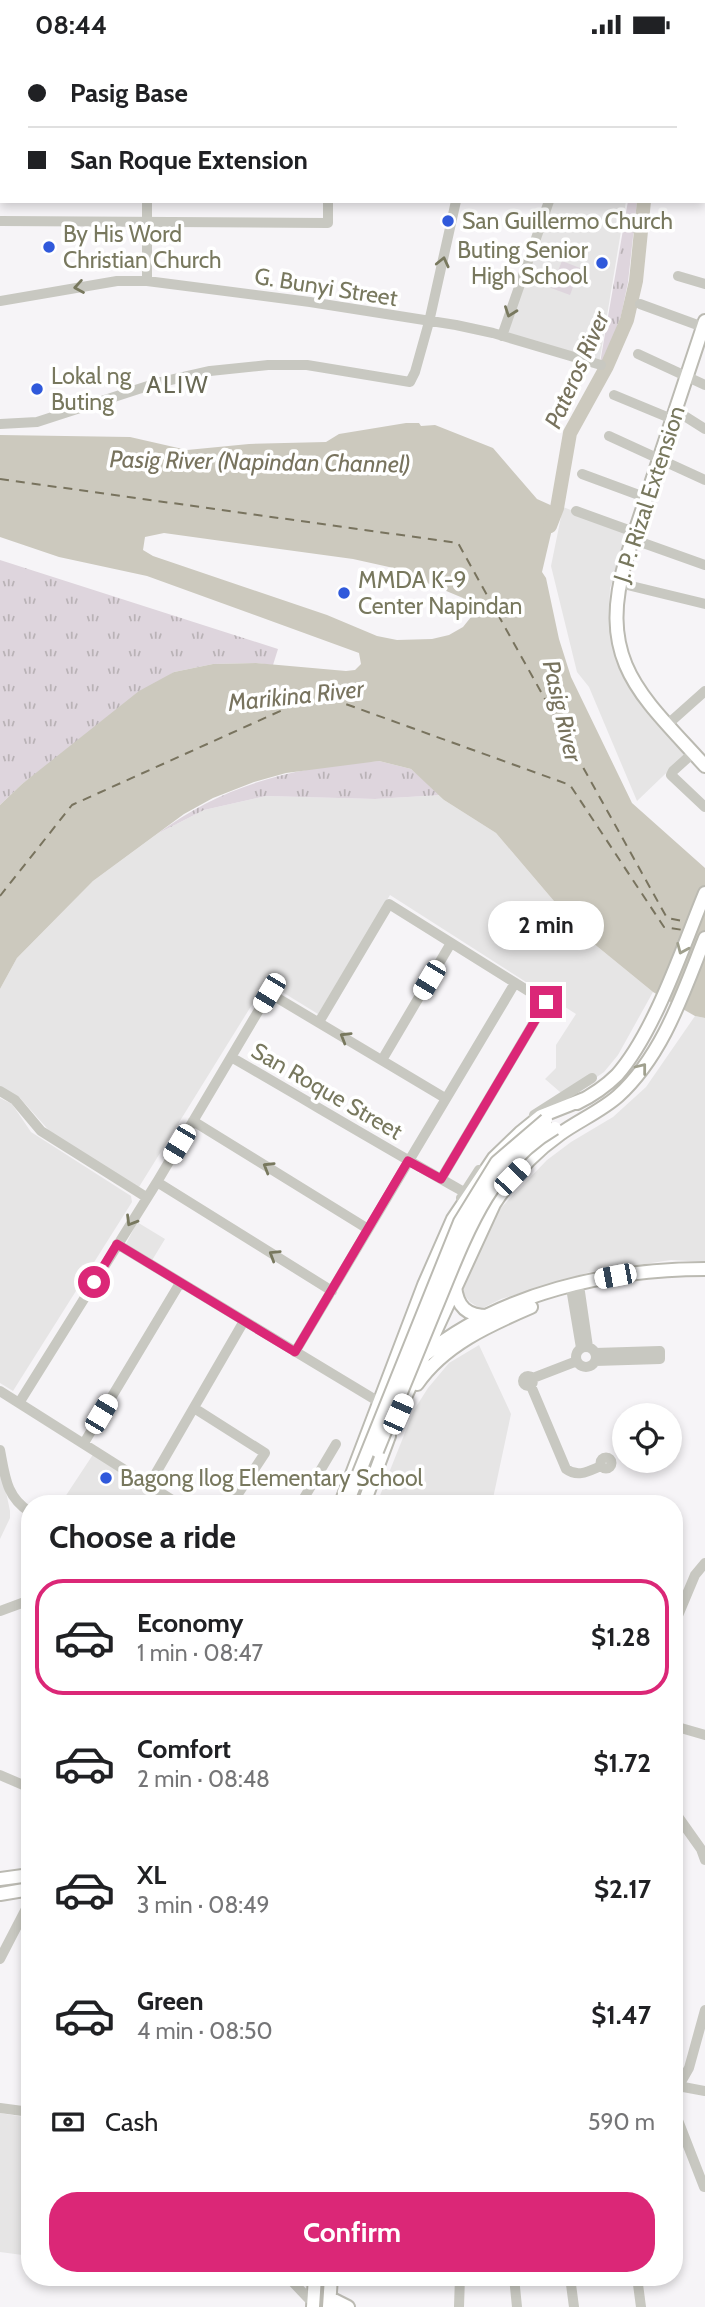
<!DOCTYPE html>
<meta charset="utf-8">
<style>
body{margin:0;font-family:Cabin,sans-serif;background:#f2f2f2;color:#202124;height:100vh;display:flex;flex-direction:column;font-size:26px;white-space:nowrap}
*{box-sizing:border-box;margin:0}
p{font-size:23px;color:#757577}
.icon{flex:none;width:38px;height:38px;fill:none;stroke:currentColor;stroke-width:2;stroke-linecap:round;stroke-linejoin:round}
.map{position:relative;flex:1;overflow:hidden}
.side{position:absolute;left:21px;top:1446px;width:662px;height:791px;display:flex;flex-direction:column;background:#fff;border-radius:28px;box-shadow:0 4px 10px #0003}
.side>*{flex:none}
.hud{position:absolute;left:0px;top:0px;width:705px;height:154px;box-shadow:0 4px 10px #0003;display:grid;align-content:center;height:154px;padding:0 28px;background:#fff}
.buttons{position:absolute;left:612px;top:1354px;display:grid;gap:14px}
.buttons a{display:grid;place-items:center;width:70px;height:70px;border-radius:50%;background:#fff;box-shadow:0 4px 10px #0003;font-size:35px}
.end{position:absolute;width:32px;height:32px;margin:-16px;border:9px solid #db2777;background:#fff;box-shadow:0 0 0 4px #fff}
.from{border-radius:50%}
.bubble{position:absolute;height:49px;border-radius:24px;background:#fff;box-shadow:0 4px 10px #0003;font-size:23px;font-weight:700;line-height:49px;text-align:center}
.car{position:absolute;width:21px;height:42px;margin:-21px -10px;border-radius:9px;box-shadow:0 0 5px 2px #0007;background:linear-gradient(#fff 24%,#345 0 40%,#fff 0 76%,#345 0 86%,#fff 0)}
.hud b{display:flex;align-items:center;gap:24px;height:66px;font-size:26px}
.hud b+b{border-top:2px solid #e0e0e0}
.hud i{width:18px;height:18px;background:#202124}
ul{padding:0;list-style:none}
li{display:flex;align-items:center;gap:21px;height:116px;margin:0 14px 10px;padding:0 14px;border:4px solid transparent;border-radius:28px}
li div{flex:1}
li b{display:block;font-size:26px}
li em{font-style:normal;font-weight:700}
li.current{border-color:#db2777}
li>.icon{width:63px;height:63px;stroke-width:1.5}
h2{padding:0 28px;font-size:32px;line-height:84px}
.pay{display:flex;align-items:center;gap:18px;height:77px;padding:0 28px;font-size:26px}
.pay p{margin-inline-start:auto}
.action{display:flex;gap:14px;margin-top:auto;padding:14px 28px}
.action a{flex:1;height:80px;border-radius:28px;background:#db2777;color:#fff;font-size:28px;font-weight:700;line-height:80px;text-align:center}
.status{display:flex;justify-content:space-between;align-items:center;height:49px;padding:0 35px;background:#fff;direction:ltr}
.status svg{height:19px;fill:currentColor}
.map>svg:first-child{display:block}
</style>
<div class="status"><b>08:44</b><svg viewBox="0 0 49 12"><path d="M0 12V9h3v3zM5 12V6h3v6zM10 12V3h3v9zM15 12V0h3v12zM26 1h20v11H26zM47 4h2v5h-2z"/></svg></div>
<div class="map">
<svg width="705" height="2258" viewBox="0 0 705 2258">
<defs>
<pattern id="grass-tufts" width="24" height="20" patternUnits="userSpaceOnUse" patternTransform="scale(1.75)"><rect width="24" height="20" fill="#ded5dd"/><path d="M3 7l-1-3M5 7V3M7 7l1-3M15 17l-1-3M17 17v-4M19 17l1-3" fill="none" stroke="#b9b2b6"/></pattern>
</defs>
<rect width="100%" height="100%" fill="#f6f4f7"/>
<path fill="#e6e5e5" d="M550 152H626L599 315 505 286Z
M563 458 631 484 610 539 609 572 616 611 634 646 686 705 637 752 589 638 577 623 551 517Z
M441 746 444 751 496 784 582 885 653 943 618 1006 604 1023 567 1049 545 1030 556 1019V996L576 965 390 846 318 965 266 933 139 1138 53 1086 20 1049 0 1037V940L17 909 93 832 157 785 204 761 266 747 375 750Z
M695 967 705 969V1213L671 1211 590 1223 501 1250 481 1260 470 1253 461 1242 497 1163 547 1111 571 1093 613 1068 646 1038Z
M0 1049 12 1055 31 1083 131 1147 132 1153 13 1342 0 1334Z
M137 1173 165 1190 151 1213 126 1195Z
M479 1296 511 1365 492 1454H377L414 1361 428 1339 449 1314Z
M94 1404 173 1454H61Z
M0 1414 10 1462V1469L0 1490Z
M0 2064 30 2069V2207L0 2203Z"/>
<path fill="url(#grass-tufts)" d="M628 152H637L628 233 621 267 603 315 600 314Z
M0 511 278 600 273 616 256 614 213 615 174 623 22 735 0 756Z
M379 712 411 720 441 746 375 750 266 747 204 761 157 785C226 734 295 718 379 712Z"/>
<path fill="#ded5dd" d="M562 212 580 219 570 246 551 239Z"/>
<path fill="#ccc9be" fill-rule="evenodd" d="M406 374H419L421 377 435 376 493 399 537 450 557 459 542 523 546 529 559 590 571 628 632 754 705 819V969L695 967 653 943 582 885 496 784 444 751 411 720 379 712 286 724 254 733 213 749 184 765 93 832 17 909 0 940V756L22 735 139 642 174 623 213 615 256 614 346 622 355 621 361 615 359 604 147 527 59 508 0 488V386L130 388 187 401 249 395 326 393 339 385ZM164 484 353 510 389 518 463 549 470 561 471 568 463 578 449 586 432 590 397 591 377 587 327 566 153 507 143 501 145 488Z"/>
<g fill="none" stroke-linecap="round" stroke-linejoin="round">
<path stroke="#ccc9be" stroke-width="14" d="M672 2V0
M550 477 557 459 570 384 607 317 627 271 636 232 644 152"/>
<path stroke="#78735e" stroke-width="2" stroke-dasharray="9 7" stroke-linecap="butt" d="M0 430 458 494 667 869 688 873
M0 847 72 756 318 645 570 736 664 878 683 881"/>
<defs>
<path id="major" d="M0 83H2
M704 121 705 122
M704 137 705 138
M705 272 626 510C596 613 641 646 705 717
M577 1054C591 1047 606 1037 617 1026 655 983 683 897 705 844
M455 1237C457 1258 467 1267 488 1267
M426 1305C502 1244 609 1220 705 1220
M417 1335C444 1296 489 1276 531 1258
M401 1357 494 1155C512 1127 533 1104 560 1085 578 1072 601 1062 618 1047 663 1006 683 944 705 889
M341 1454 424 1236 453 1170 494 1109 520 1084 541 1067 584 1050
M364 1454 389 1387
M0 1830 30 1826
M0 1845 30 1840
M330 2249 348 2258
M313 2258 315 2228
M329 2258 331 2228"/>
</defs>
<use href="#major" stroke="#bbbab2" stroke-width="16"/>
<path stroke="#c8c8c1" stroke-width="10" d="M242 0V2
M328 0V2
M147 2V0
M415 2V0
M538 2V0
M704 56H705
M147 152V232
M0 172 328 174V152
M678 227 705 235
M0 252 117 232H147L310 253 456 276 493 284 601 316
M640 255 703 278
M502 287 549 152
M638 305 705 336
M614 346 672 370
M675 361 705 380
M0 375 37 373 157 334 210 322 268 316H307L410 333 415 323 429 273 456 152
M609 387 705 431
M582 425 647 449
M576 462 634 483
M632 490 705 516
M619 534 705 555
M668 675 705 642
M693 704 673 722 671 726 705 758
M319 973 389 855 546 953 441 1130
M231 1008C309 1053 386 1099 464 1143
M382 1011 451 894
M0 1042 15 1051 41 1082 146 1148
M534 1066 592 1029
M193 1072 368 1180
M157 1133 332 1242
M461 1149 479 1121
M117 1195 384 1356
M580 1243 588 1298
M572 1245 581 1299
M576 1308a10 10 0 1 1 20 0a10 10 0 1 1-20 0Z
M295 1303 515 934
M595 1312 660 1310V1302L595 1304
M523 1332a5 5 0 1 1 10 0a5 5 0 1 1-10 0Z
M533 1329 577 1312
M531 1337 566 1420C578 1429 589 1422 601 1417
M0 1342 177 1454
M19 1354 157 1133 269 944 445 1049
M194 1359 265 1404 232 1454
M84 1394 180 1234
M0 1401C5 1427 6 1448 30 1463
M600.5 1414a5.5 5.5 0 1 1 11 0a5.5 5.5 0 1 1-11 0Z
M149 1436 244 1272
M301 1454 336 1395
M0 1562 30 1551
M674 1576 695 1526 705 1514
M674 1620V1642
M674 1677 705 1686
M0 1726 30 1739
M674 1762 701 1800 705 1811
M0 1910 30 1852
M678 2037 705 2042
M674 2045 689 2019 705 1961
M0 2059 30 2063
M674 2061 704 2138
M288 2228 308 2249
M514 2228 517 2258
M570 2228 574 2258
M637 2228 641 2258
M459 2258 460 2228"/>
<use href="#major" stroke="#fff" stroke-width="12"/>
<defs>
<path id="major-bridge" d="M377 1402C396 1356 415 1309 434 1263 463 1194 487 1118 555 1079
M347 1454 460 1173 497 1113 546 1071"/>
</defs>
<use href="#major-bridge" stroke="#bbbab2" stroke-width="16" stroke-linecap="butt"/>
<use href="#major-bridge" stroke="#fff" stroke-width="12"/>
</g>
<defs><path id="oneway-chevron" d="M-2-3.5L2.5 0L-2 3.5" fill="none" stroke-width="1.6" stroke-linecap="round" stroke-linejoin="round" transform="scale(1.75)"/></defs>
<g stroke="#78785e">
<use href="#oneway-chevron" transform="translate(443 213) rotate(-77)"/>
<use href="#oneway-chevron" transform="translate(79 238) rotate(170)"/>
<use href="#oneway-chevron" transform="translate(510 263) rotate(110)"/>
<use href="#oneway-chevron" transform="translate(345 988) rotate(-149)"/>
<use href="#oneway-chevron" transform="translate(268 1118) rotate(-149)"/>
<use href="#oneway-chevron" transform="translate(131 1172) rotate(121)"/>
<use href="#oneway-chevron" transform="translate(274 1206) rotate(-148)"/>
</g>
<g stroke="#a0a08e">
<use href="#oneway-chevron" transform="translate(682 900) rotate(113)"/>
<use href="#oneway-chevron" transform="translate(642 1019) rotate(-52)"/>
</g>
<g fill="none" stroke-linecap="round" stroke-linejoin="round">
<path stroke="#db2777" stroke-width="9" d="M94 1233 117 1195 295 1303 408 1112 441 1130 546 953"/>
</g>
<g fill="#3059db" stroke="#fff" stroke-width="2.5">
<circle cx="448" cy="172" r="7"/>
<circle cx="49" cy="198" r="7"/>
<circle cx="602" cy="214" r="7"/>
<circle cx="37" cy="340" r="7"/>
<circle cx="344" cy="544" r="7"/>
<circle cx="106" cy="1429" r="7"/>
</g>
<g text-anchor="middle" stroke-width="7" stroke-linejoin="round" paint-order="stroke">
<g font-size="23" fill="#78785e" stroke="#fff" text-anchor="start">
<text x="462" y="180">San Guillermo Church</text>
<text x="63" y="193">By His Word<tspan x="63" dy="26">Christian Church</tspan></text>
<text x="588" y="209" text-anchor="end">Buting Senior<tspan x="588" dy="26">High School</tspan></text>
<text x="51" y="335">Lokal ng<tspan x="51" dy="26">Buting</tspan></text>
<text x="358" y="539">MMDA K-9<tspan x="358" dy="26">Center Napindan</tspan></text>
<text x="120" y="1437">Bagong Ilog Elementary School</text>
</g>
<g font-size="23" fill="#78785e" stroke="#fff">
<text transform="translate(326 238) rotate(9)" y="8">G. Bunyi Street</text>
<text transform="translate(649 445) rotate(-72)" y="8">J. P. Rizal Extension</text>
<text transform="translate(327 1042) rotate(30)" y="8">San Roque Street</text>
</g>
<g font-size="24" font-style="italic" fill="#78735e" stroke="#fff">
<text transform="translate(577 321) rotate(-66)" y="8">Pateros River</text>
<text transform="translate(260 413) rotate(1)" y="8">Pasig River (Napindan Channel)</text>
<text transform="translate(296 647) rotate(-6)" y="8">Marikina River</text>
<text transform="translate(562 662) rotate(77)" y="8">Pasig River</text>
</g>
<g font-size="24" letter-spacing="2" fill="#696955" stroke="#fff">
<text x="178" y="344">ALIW</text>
</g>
</g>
</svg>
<div class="buttons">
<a><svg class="icon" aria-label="locate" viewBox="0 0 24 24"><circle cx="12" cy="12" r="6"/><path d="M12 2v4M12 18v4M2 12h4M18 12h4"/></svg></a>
</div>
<i class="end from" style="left:94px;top:1233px"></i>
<i class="end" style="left:546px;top:953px"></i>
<div class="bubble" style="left:488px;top:852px;width:116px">2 min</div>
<i class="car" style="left:429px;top:931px;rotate:211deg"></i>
<i class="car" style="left:269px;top:944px;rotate:211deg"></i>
<i class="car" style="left:179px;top:1095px;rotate:211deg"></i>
<i class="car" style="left:512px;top:1128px;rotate:44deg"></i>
<i class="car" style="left:615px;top:1227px;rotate:259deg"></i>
<i class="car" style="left:101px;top:1365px;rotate:31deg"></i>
<i class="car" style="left:398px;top:1365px;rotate:24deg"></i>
<div class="hud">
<b><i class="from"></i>Pasig Base</b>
<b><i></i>San Roque Extension</b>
</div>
<section class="side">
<h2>Choose a ride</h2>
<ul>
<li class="current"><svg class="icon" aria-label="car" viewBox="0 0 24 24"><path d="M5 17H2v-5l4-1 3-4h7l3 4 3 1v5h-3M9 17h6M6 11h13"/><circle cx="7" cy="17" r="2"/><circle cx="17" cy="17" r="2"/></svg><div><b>Economy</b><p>1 min · 08:47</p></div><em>$1.28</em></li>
<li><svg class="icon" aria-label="car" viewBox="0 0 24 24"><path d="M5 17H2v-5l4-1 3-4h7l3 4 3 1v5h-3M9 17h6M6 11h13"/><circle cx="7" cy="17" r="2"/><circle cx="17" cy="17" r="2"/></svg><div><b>Comfort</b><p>2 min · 08:48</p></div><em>$1.72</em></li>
<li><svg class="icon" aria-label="car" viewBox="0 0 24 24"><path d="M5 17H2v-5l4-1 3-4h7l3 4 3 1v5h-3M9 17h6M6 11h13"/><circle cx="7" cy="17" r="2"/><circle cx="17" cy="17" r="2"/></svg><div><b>XL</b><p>3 min · 08:49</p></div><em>$2.17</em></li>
<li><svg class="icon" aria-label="car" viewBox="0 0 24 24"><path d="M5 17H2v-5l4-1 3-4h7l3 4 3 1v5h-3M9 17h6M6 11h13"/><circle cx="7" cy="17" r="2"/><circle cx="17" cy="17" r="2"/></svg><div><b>Green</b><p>4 min · 08:50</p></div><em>$1.47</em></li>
</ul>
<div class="pay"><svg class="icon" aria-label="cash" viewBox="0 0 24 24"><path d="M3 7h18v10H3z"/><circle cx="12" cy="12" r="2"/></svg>Cash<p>590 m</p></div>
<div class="action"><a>Confirm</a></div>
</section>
</div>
